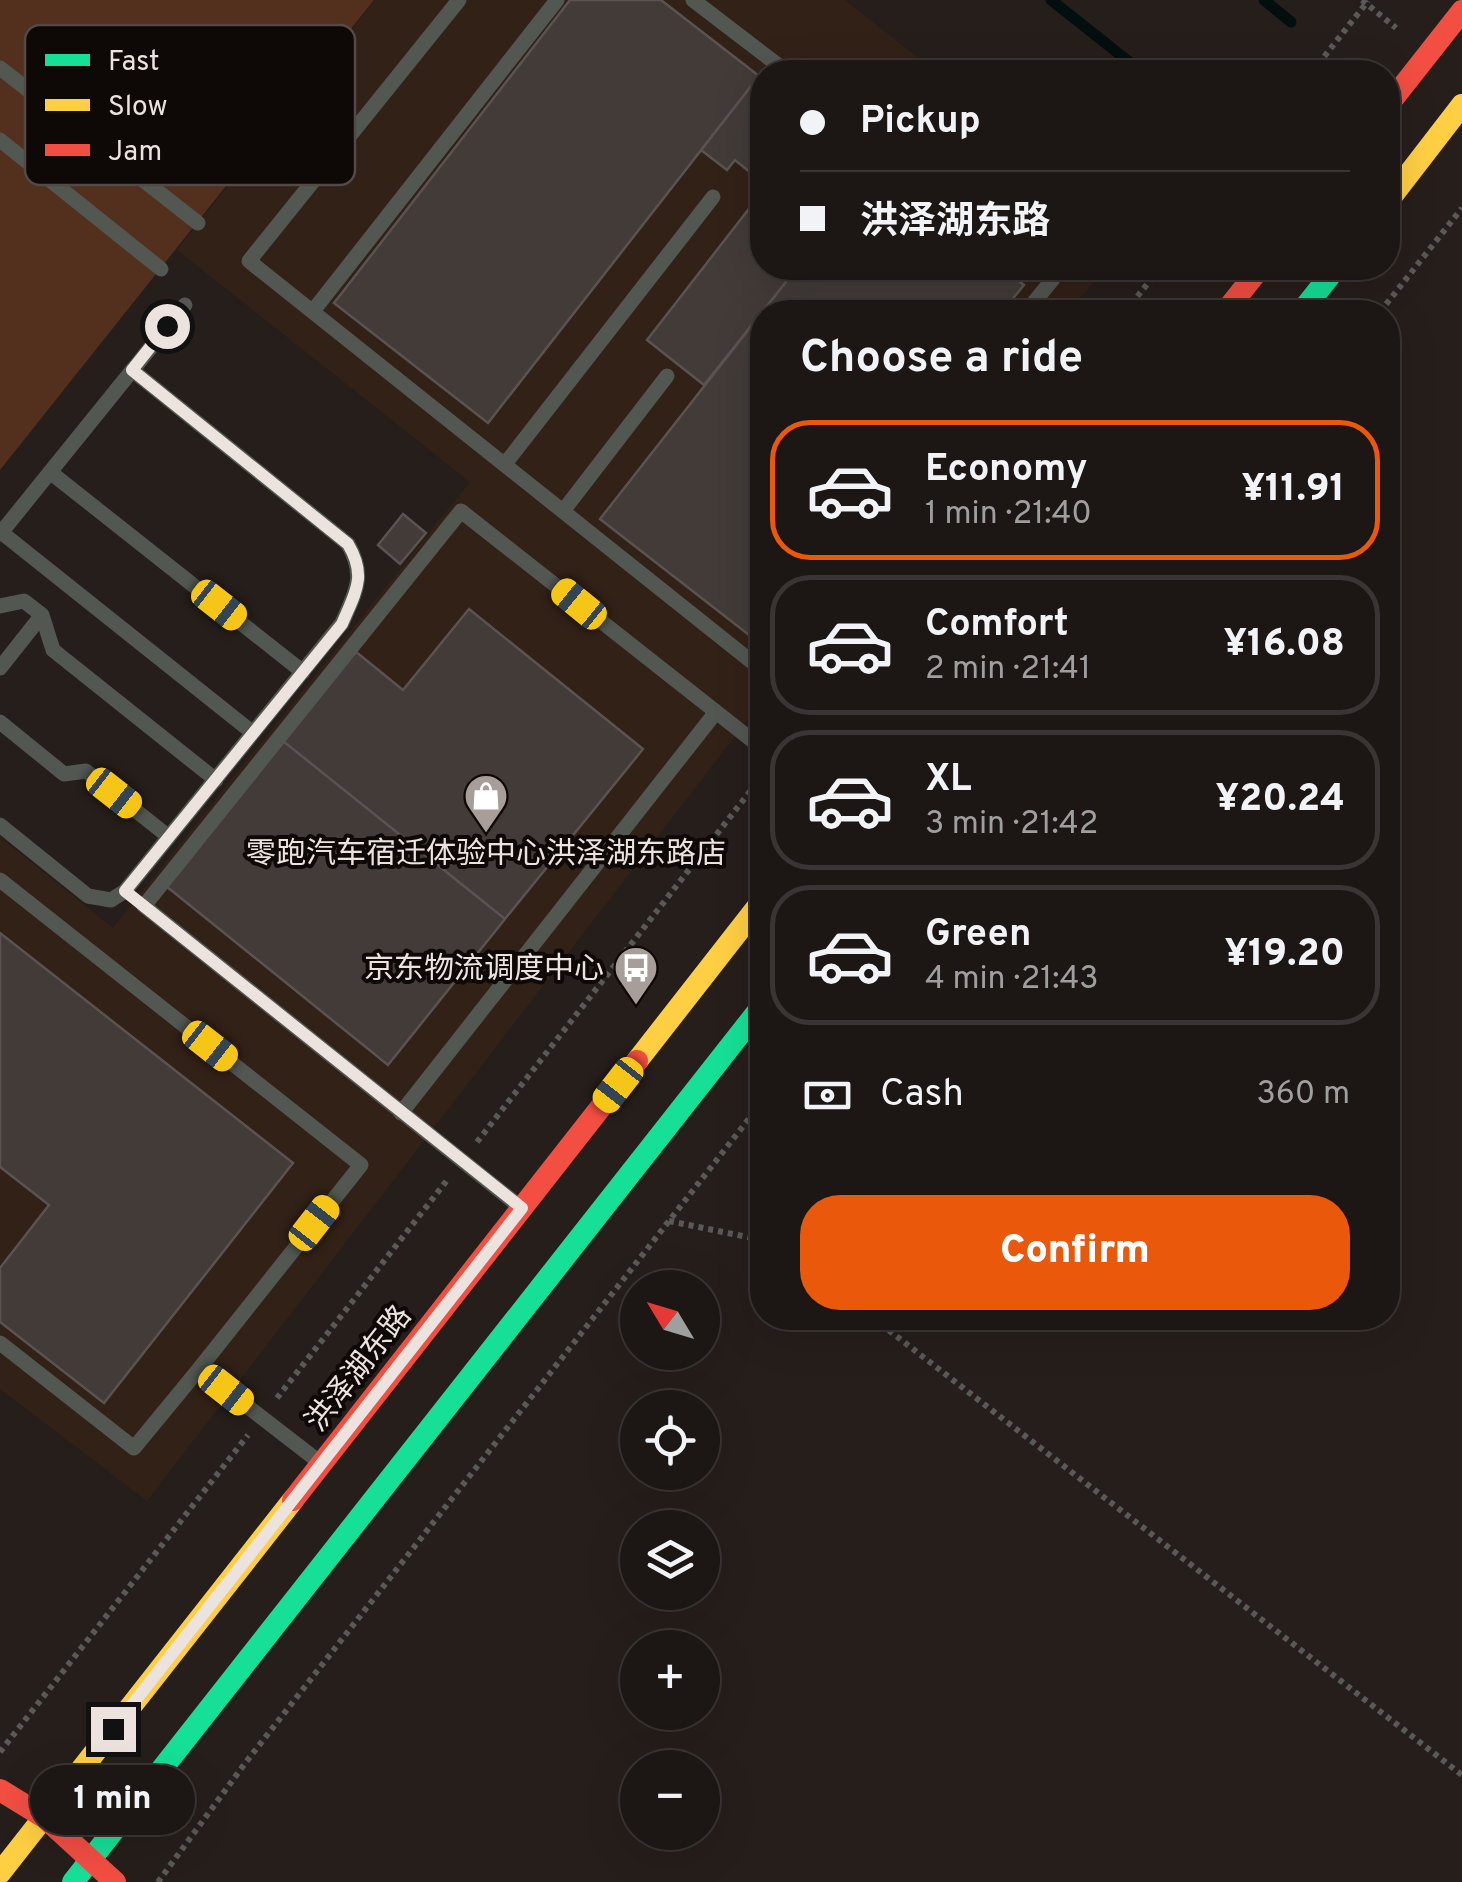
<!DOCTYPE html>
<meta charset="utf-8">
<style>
body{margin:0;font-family:Overpass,"Noto Sans SC",sans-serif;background:#251f1d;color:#f1f3f6;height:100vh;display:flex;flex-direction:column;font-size:38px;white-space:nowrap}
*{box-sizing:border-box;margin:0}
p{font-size:32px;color:#a09fa0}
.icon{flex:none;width:55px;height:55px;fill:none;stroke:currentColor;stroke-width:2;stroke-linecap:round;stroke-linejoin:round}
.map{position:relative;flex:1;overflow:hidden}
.details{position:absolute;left:750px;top:300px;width:650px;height:1030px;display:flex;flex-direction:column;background:#1c1614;border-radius:40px;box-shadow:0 10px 40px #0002,0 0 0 2px #3a3534}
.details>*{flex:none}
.guide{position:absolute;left:750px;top:60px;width:650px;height:220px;border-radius:40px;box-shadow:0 10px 40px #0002,0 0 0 2px #3a3534;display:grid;align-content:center;height:220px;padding:0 50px;background:#1c1614}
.needle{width:65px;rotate:308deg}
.controls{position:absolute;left:620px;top:1270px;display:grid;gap:20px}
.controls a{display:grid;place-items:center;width:100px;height:100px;border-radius:50%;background:#1c1614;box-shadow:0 10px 40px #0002,0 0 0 2px #3a3534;font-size:50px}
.end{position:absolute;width:45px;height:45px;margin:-22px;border:12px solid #ece2de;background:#111;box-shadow:0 0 0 5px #111}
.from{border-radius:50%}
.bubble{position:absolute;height:70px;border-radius:35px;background:#1c1614;box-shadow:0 10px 40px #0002,0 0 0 2px #3a3534;font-size:32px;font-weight:800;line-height:70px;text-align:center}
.car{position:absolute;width:30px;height:60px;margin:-30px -15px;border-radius:12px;box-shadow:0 0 8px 2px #0007;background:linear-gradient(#f5c518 24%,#345 0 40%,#f5c518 0 76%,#345 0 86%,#f5c518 0)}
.guide b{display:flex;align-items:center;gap:35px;height:95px;font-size:38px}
.guide b+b{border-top:2px solid #3a3534}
.guide i{width:25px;height:25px;background:#f1f3f6}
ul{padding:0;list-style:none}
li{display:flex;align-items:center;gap:30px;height:140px;margin:0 20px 15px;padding:0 30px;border:5px solid #3a3534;border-radius:40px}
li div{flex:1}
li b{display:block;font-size:38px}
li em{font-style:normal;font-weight:800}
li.active{border-color:#ea580c}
li>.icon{width:90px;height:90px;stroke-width:1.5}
h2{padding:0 50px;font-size:45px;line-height:120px}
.pay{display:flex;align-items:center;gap:25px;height:110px;padding:0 50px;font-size:38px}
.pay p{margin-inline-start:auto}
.primary-button{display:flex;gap:20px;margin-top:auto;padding:20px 50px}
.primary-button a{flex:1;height:115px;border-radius:40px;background:#ea580c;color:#fff;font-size:40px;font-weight:800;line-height:115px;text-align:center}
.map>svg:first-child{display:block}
</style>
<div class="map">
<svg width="1462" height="1882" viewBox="0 0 1462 1882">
<rect width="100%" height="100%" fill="#261e1a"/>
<path fill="#322117" d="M375 0H845L936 72H762V268H1105L1069 312H762V701L147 1501 0 1389V837L113 928 470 482 177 250Z"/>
<path fill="#52301d" d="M0 0H374L0 470Z"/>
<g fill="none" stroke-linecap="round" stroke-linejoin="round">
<path stroke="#030e0e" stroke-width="11" d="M1051 0 1142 72
M1264 0 1291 22"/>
</g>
<path fill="#423b38" stroke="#5a5351" stroke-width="2.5" d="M570 0H661L759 76 488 423 334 303Z
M759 76 762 79V182L735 160 727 170 701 150Z
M762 192V268H797L704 385 647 340Z
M797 268H1002L1024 285 1002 312H762V617L749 635 600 519Z
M403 514 426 533 400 564 378 545Z
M469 609 643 749 505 919 283 741 355 651 403 690Z
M283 741 505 919 388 1065 166 886Z
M0 933 293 1163 104 1403 0 1322V1268L49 1205 0 1167Z"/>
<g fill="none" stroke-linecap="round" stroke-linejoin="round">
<path stroke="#595a56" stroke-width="6" stroke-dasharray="5 5" stroke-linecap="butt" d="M1362 0 1396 28
M1312 72 1368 1
M1125 312 1160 268
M1380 312 1462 208
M477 1142 762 776
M669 1221 762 1240
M873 1318 1462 1775
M277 1398 448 1179
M0 1752 248 1435
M158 1882 246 1762 762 1102"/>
<path stroke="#525752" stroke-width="15" d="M459 0 249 261 762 670
M693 0 787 72
M0 68 198 223
M0 140 161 269
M313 311 557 0
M1026 312 1053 279 1038 268
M505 464 713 197
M50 472 303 672
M563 511 667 376
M1 532 253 733
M0 534 185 305
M0 606 24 601 42 615 53 650 216 780
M0 668 42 615
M0 722 64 774 86 771 169 837
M0 825 88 896 111 900 125 891 342 623C356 591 366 576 348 544L132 370
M0 880 361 1165 199 1369 318 1461
M401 1113 716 712
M519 1206 144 906 461 511 762 748
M0 1343 134 1448 199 1369"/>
<path stroke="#16e098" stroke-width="22" d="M1301 312 1336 268
M73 1882 762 1006"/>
<path stroke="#ffcf43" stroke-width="22" d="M1388 201 1462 105
M637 1061 762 901
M0 1873 293 1500"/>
<path stroke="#f24e42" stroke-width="22" d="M1388 105 1462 11
M1225 312 1260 268
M293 1500 637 1061
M0 1790 44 1817 115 1882"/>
</g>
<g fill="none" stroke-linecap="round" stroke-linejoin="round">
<path stroke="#ece2de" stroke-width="12" d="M113 1729 522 1208 125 891 342 624C356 591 367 576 348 544L132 370 167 326"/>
</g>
<defs>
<symbol id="shop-pin" viewBox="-11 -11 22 30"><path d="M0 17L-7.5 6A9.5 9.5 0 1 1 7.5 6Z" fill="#a79d99" stroke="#0e0906"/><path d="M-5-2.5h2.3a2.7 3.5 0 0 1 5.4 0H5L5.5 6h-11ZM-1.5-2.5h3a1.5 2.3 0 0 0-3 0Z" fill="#fff"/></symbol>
<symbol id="bus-pin" viewBox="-11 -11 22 30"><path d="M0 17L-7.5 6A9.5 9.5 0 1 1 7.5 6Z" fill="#a79d99" stroke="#0e0906"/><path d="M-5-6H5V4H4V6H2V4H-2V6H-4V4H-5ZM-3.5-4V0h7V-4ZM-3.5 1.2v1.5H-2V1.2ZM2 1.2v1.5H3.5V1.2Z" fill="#fff"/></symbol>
</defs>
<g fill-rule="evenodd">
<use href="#shop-pin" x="461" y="771" width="50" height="68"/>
<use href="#bus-pin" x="611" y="943" width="50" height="68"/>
</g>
<g text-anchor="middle" stroke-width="8" stroke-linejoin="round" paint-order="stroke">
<g font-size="30" fill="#ece2de" stroke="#0e0906">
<text x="486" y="863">零跑汽车宿迁体验中心洪泽湖东路店</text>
<text x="604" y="978" text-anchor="end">京东物流调度中心</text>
</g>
<g font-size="30" fill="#ece2de" stroke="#0e0906">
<text transform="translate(358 1368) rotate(-52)" y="10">洪泽湖东路</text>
</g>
</g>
<rect x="25" y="25" width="330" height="160" rx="15" fill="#0e0906" stroke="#514a47" stroke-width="2.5"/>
<rect x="45" y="54" width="45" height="12" fill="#16e098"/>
<rect x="45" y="99" width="45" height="12" fill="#ffcf43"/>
<rect x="45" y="144" width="45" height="12" fill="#f24e42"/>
<g font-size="28" fill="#ece2de">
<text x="108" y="70">Fast</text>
<text x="108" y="115">Slow</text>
<text x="108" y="160">Jam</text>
</g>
</svg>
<div class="controls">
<a><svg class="needle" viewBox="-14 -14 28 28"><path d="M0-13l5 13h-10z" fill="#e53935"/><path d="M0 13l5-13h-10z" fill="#a09fa0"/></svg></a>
<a><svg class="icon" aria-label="locate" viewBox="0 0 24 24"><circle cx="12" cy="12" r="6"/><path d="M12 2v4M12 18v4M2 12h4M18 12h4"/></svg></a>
<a><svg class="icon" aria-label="layers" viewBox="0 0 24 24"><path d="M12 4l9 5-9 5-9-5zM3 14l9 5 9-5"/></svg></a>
<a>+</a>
<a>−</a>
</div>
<i class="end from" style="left:167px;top:326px"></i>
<i class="end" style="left:113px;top:1729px"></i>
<div class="bubble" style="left:30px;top:1765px;width:165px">1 min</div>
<i class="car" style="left:579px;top:604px;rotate:309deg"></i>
<i class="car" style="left:219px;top:605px;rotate:128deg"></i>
<i class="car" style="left:114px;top:793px;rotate:128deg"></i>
<i class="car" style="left:210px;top:1046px;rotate:128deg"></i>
<i class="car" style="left:618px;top:1085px;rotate:218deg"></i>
<i class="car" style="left:314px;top:1223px;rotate:38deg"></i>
<i class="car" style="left:226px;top:1390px;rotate:128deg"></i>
<div class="guide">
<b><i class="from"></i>Pickup</b>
<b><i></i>洪泽湖东路</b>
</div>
<section class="details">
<h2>Choose a ride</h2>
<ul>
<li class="active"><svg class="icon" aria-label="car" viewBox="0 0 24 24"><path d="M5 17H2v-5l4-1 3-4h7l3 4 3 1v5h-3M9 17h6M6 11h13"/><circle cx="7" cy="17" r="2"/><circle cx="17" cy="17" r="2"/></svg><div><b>Economy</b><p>1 min · 21:40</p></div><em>¥11.91</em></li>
<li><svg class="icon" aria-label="car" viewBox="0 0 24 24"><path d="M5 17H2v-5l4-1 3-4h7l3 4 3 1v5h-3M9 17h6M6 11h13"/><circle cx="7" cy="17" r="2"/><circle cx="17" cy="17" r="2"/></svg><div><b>Comfort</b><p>2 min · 21:41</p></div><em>¥16.08</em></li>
<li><svg class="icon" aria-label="car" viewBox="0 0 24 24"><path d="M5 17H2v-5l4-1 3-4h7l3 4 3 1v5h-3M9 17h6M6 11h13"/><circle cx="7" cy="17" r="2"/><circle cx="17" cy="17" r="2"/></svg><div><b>XL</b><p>3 min · 21:42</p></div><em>¥20.24</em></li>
<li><svg class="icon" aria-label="car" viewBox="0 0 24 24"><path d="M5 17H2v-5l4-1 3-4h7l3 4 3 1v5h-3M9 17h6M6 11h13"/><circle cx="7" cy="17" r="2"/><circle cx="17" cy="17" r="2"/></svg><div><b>Green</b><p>4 min · 21:43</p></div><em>¥19.20</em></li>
</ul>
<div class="pay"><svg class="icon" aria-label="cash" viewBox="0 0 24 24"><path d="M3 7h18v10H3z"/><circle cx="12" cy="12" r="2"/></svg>Cash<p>360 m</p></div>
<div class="primary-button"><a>Confirm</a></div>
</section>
</div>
